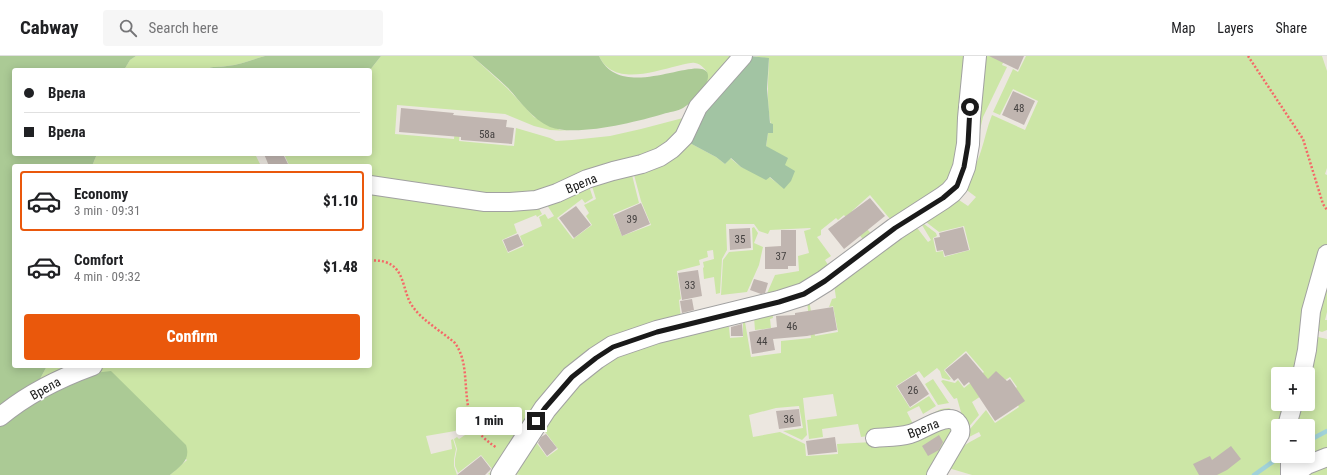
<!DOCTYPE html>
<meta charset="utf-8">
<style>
body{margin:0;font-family:"Roboto Condensed",sans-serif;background:#f6f6f6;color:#202124;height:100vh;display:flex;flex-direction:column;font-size:15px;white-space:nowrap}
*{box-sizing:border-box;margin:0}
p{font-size:13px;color:#757577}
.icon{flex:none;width:22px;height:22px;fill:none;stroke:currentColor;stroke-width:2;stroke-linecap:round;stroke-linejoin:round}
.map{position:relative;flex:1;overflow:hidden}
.panel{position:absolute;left:12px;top:108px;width:360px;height:204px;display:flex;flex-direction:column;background:#fff;border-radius:4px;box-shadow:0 2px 10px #0003}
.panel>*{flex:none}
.banner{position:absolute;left:12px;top:12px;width:360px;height:88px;border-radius:4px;box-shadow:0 2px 10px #0003;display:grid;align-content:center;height:88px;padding:0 12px;background:#fff}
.fabs{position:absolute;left:1271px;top:311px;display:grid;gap:8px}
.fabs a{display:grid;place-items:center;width:44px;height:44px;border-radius:4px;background:#fff;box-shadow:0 2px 10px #0003;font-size:20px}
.end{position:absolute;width:18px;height:18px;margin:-9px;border:5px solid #1a1a1a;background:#fff;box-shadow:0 0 0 2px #fff}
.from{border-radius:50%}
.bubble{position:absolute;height:28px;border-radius:4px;background:#fff;box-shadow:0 2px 10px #0003;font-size:13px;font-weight:800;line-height:28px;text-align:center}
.banner b{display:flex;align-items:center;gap:14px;height:38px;font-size:15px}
.banner b+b{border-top:1px solid #e0e0e0}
.banner i{width:10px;height:10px;background:#202124}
ul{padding:7px 0 0;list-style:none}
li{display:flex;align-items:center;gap:12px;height:60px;margin:0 8px 6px;padding:0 4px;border:2px solid transparent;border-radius:4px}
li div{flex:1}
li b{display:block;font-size:15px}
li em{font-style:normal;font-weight:800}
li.on{border-color:#ea580c}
li>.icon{width:36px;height:36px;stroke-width:1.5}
.cta{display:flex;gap:8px;margin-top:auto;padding:8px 12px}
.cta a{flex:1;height:46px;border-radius:4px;background:#ea580c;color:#fff;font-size:16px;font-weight:800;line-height:46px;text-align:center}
header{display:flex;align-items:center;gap:24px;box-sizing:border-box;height:56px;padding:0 20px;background:#fff;border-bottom:1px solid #e0e0e0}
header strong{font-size:19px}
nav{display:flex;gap:22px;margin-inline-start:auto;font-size:14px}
.search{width:280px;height:36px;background:#f6f6f6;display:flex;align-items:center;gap:10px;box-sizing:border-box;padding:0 14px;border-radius:4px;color:#757577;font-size:15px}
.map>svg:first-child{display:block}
</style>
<header>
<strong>Cabway</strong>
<div class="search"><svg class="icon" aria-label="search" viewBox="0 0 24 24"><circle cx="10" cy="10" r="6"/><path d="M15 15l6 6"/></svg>Search here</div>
<nav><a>Map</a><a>Layers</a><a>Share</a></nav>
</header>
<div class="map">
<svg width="1327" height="419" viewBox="0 0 1327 419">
<rect width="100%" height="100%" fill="#ece7e0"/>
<path fill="#cce6a6" d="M136 0H265C253 3 240 9 227 10 217 12 215 9 204 14H124L130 4Z
M381 0H472L507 32 534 61 560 74 570 75 550 74 534 70 505 58 397 49 395 78 454 83 455 72 460 73 459 85 514 90 516 72 550 82 556 85 572 84 610 80 641 73 683 62 679 76 658 94 552 131 508 142 370 125V110H288L289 109 284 98H370V14Z
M599 0H735L705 29 707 16C704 12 701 8 695 7 690 6 683 9 677 10 652 16 613 30 599 0Z
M754 0H968L961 85 949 126 890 163 870 139 852 155 873 180 865 186 844 159 838 164 836 162 821 174V179L817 181 831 200 825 204 830 212 820 220 765 242 775 219 799 215 798 200 809 197 804 175 811 173 810 172 770 174 768 178 759 175 754 168H726L727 194 722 203 720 237 716 238 714 221 704 223 703 212 704 211 703 206 714 203 713 194 707 195 708 201 699 204 700 209 677 215 681 243 679 244 681 263 628 278 491 419 488 418 493 414 481 399 458 417 455 410V403L457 393 454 383 457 381 459 383 465 379 461 371 455 375 426 380 431 398 452 393 451 384 453 383 456 393 454 403V410L457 419H170L187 404 94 317 90 316 109 310H370V132L536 147 542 158 537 161 536 159 514 168 517 177 502 184 508 197 524 190 520 180 542 170 539 161 545 158 548 163 554 160 547 149 588 127 593 142 585 147 582 143 557 162 573 183 592 169 586 160 589 157 584 149 596 143 591 127 631 115 639 147 613 158 622 180 651 169 641 145 633 115 686 85 716 101 725 108 730 102 741 111 769 121 784 132 785 109 766 90 768 77H773C766 53 768 27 769 3Z
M983 0H1006L1002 9 1007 11 983 61 978 83Z
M1026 0H1322L1327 15V112L1325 118 1327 119V188L1319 215 1298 318H1278V348H1289L1283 370H1278V400H1286V419H972L945 411C957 393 962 390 981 380L979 376 959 386 986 354 995 367 1019 351 1010 337 1017 331 1010 321 972 346 979 359 966 374 957 342 954 343 941 325 943 324 955 327 958 324 964 332 984 316 966 295 944 314 951 323 949 324 942 322 940 315 937 312 924 322 919 315 896 330 910 352 929 340 936 350 923 358 919 350 907 356 914 370 926 363 925 361 941 353 949 352 951 353 939 361 908 374 861 381 858 368 822 373 823 381 809 383 807 364 837 360 833 338 803 342 807 379 802 384 783 375 803 372 799 350 776 352 749 359 753 381 780 376 805 388 806 400 838 398 837 388 872 386 955 370 932 419H521L513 418 536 386 547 401 558 393 543 373 570 335 613 299 710 272 729 271 730 282 743 281V266H745L751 301 781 297V285L811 282 807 245 809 243 815 280 838 276 833 250 829 251 832 243 836 242 834 228 914 171 918 173 928 186 931 184 922 169 924 168 936 177 937 180 933 182 936 196 943 195 944 201 970 194 964 170 939 176 926 166 959 144 968 150 976 141 964 132C970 120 977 108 981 95 985 83 987 71 992 59L1025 74 1038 45 1013 33 1000 59 993 56 1013 13 1018 16Z
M97 98H255L261 110H92Z
M754 171 758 177 754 187 763 191 759 209 747 236 721 239 723 204 729 196 753 194 752 172Z
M1327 230V256L1325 264H1327V274L1322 276 1316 274 1314 256Z
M772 256 773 262 770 263 771 272 755 274 754 261Z
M1318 281 1327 283V398L1301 409 1293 400H1308V370H1290L1297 348H1308V318L1314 282Z
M47 310H81L35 332Z
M933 323 949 347 938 349 925 328Z
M1327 405V419H1299Z"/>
<path fill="#abca95" d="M0 0H136L130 4 124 14H14V98H97L92 110H14V310H47L35 332 0 354Z
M265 0H381L370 14H204C215 9 217 12 227 10 240 9 253 3 265 0Z
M472 0H599C621 47 695 0 707 16 710 22 706 28 703 33 697 40 691 47 683 52 678 55 669 56 663 58 636 66 576 81 550 71 532 63 521 46 508 32 497 21 484 11 472 0Z
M111 315 186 389C191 404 181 410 170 419H0V366L15 354 94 317Z"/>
<path fill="#a2c4a3" d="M749 0 769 2 767 33 770 67 773 68V77H768L766 90 788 102 785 109 795 115 791 125 784 133 770 121 766 124 741 111 731 102 725 108 716 101 686 85 698 61Z"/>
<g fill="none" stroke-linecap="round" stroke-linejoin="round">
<path stroke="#a1d2d9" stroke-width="4.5" d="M1308 385 1327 375
M1254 419 1281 400"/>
</g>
<path fill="#c0b5b0" d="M989 0H1024L1018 14Z
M1013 35 1035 45 1024 69 1002 59Z
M401 52 454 57 453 59 507 64 506 71 514 72 512 88 461 84V81L399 76Z
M264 98H283L289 110H269Z
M870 142 885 160 844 193 828 173Z
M641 147 650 168 622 180 614 159Z
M576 150 591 169 574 182 559 162Z
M963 171 969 194 945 200 943 194 937 195 934 182 940 181 939 177Z
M750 172 751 192 730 194 729 173Z
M781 174H796V210H788V213H765V191L781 190Z
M518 178 523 189 508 196 503 184Z
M698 214 702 240 682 244 678 217Z
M754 223 768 227 765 237 761 238 750 234Z
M692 243 694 254 682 257 680 245Z
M833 251 837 274 807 280 773 283 775 294 752 298 749 276 777 271 776 260 795 259V257Z
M742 268 743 280H731V271Z
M966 297 988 323 996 315 1007 325 1010 323 1025 345 995 365 969 326 964 330 958 322 954 325 945 314Z
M916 318 929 338 910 351 897 330Z
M799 353 801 370 779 373 776 355Z
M546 378 557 392 547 400 538 387 541 381Z
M939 379 943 386 939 394 928 400 922 390Z
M835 381 837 396 808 399 806 385Z
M1231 390 1241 403 1227 414 1217 419H1199L1193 408 1210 400 1212 404Z
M481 400 491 413 485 419H457Z"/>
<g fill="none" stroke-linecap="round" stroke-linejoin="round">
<defs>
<path id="minor" d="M370 129 485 146H510L536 144 557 137 587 123 613 115 642 108 660 101 672 93 684 81 698 51 743 0
M1302 318 1307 294 1311 255 1327 198
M0 361C27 338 60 322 93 310
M1287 370 1293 348
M875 382C887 381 899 381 910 378 922 375 946 356 957 366 960 369 961 373 960 378L936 419
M1290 400V419L1296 417 1307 409 1327 401"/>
<path id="tertiary" d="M502 419 545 353 572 321 596 302 613 291 657 276 779 246 804 238 825 225 895 173 943 142 951 136 957 129 964 111 968 88 969 62 975 0"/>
</defs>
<use href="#minor" stroke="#a1a1a1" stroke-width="20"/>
<use href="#tertiary" stroke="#a1a1a1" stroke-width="24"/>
<path stroke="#f56868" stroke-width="2.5" stroke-dasharray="2 2" stroke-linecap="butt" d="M1248 0 1303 83 1323 148 1327 154
M370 204C375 205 380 204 385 206 406 212 402 237 413 251 423 265 441 275 455 287 462 297 464 308 465 319 468 353 466 372 497 392"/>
<use href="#minor" stroke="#fff" stroke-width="18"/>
<use href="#tertiary" stroke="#fff" stroke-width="22"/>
</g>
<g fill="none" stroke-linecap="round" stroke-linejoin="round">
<path stroke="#1a1a1a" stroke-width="5" d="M536 365 545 352 572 321 596 302 613 291 657 276 779 246 804 238 825 225 895 172 943 142 957 130 964 111 968 88 970 51"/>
</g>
<g text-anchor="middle" stroke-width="3.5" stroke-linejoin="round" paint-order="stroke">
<g font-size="11" fill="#444140">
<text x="1019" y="56">48</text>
<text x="487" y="82">58a</text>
<text x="632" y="167">39</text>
<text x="740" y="187">35</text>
<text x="781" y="204">37</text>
<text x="690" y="233">33</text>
<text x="792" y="274">46</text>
<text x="762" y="289">44</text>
<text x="913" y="338">26</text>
<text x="789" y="367">36</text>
</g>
<g font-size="13" fill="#1a1a1a" stroke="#fff">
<text transform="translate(581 127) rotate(-22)" y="5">Врела</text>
<text transform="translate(45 332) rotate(-29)" y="5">Врела</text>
<text transform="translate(923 372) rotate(-21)" y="5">Врела</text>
</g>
</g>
</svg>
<div class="fabs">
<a>+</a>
<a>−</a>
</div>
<i class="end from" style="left:970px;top:51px"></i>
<i class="end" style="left:536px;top:365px"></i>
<div class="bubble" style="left:456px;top:351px;width:66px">1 min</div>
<div class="banner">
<b><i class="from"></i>Врела</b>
<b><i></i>Врела</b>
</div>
<section class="panel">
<ul>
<li class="on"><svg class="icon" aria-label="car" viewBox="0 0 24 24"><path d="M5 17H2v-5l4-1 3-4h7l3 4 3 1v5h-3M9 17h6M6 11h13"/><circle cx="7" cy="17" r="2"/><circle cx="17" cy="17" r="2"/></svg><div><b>Economy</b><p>3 min · 09:31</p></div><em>$1.10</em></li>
<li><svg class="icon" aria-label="car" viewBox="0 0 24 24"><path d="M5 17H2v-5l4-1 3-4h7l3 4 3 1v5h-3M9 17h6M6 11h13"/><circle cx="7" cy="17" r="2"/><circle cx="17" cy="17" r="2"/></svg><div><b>Comfort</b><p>4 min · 09:32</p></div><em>$1.48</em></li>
</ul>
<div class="cta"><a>Confirm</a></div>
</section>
</div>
